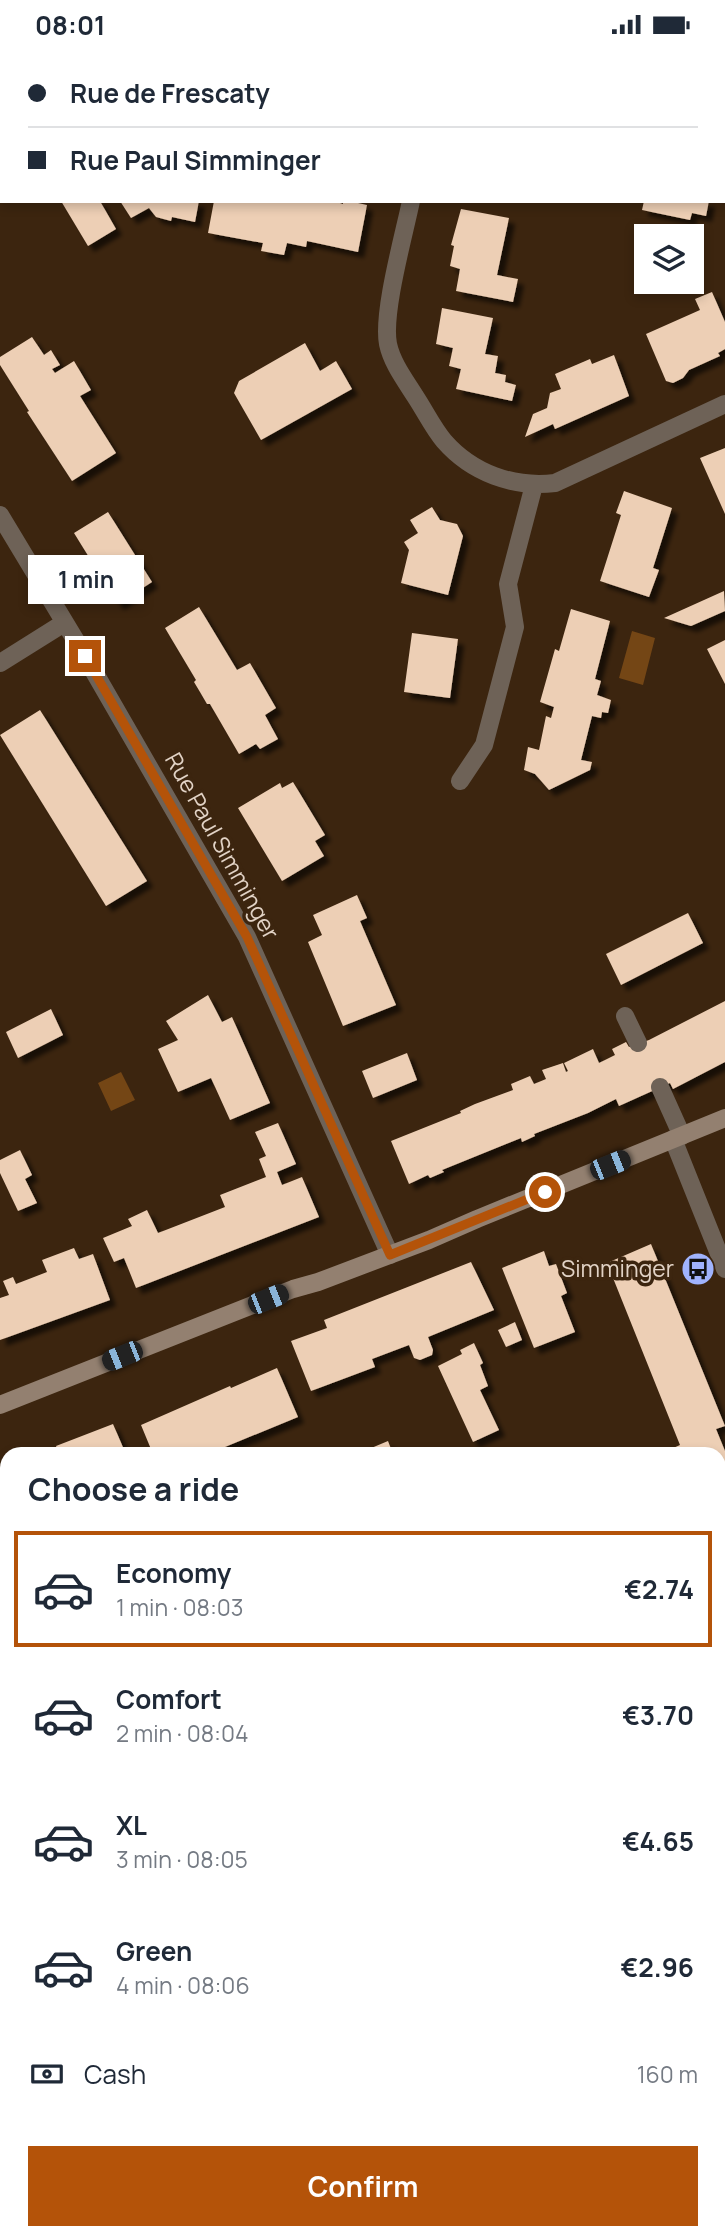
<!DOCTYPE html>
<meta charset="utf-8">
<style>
body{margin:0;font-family:Manrope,sans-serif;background:#f2f2f3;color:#1f2937;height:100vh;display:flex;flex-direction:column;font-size:26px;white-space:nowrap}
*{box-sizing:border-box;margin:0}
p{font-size:23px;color:#747a83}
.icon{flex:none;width:38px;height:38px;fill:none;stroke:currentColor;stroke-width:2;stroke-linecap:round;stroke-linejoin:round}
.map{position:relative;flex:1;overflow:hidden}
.side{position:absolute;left:0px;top:1398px;width:726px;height:793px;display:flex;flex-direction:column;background:#fff;border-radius:21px 21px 0 0;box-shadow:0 4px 10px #0003}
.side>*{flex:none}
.top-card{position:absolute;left:0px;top:0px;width:726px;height:154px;box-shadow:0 4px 10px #0003;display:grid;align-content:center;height:154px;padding:0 28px;background:#fff}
.buttons{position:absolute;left:634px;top:175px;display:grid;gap:14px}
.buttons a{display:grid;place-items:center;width:70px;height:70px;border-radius:0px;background:#fff;box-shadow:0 4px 10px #0003;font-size:35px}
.end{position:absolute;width:32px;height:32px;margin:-16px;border:9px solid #b45309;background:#fff;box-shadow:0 0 0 4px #fff}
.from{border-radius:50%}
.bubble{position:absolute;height:49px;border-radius:0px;background:#fff;box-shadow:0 4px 10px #0003;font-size:23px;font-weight:700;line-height:49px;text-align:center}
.car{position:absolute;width:21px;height:42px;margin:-21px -10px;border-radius:9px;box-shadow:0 0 5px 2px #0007;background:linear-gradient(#222 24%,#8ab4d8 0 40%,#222 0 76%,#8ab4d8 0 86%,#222 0)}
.top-card b{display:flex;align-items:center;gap:24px;height:66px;font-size:26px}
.top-card b+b{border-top:2px solid #e0e1e3}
.top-card i{width:18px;height:18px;background:#1f2937}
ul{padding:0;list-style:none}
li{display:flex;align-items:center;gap:21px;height:116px;margin:0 14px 10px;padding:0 14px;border:4px solid transparent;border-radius:0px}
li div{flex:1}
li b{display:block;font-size:26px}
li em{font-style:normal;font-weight:700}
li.on{border-color:#b45309}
li>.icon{width:63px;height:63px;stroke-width:1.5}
h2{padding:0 28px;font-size:32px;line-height:84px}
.pay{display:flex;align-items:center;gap:18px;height:77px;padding:0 28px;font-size:26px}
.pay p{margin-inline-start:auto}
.cta{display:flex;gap:14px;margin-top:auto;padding:14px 28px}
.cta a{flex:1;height:80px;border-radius:0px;background:#b45309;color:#fff;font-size:28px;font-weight:700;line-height:80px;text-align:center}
.status{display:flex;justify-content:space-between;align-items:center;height:49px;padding:0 35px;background:#fff;direction:ltr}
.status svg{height:19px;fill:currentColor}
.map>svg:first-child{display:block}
</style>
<div class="status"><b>08:01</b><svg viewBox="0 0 49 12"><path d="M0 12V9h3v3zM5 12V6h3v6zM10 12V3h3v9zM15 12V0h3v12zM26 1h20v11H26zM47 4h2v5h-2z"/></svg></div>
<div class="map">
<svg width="725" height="2190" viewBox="0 0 725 2190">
<defs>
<filter id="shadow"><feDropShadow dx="6" dy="6" stdDeviation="2" flood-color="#0009"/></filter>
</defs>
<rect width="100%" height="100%" fill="#3c250f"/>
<path fill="#533210" d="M725 1908V2190H586L583 2184H719V1910Z"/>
<path fill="#744615" d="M632 582 655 589 643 636 619 629Z
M121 1023 135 1051 111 1062 98 1034Z"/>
<path fill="#edcfb5" filter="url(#shadow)" d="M61 152H100L116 180 88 197Z
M120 152H199L195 173 172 168 171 172 156 168 149 159 131 169Z
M214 152H334L343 155V152H349L367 156 358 203 307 192 306 198 287 194 284 206 261 202 263 194 208 184Z
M644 152H709L706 167 692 164 690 171 642 161Z
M461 160 509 169 497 226 518 230 513 253 456 242 460 220 450 217 454 197 451 196Z
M712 243 725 273V300L718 304 720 307 689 321 683 329 673 334 666 332 646 285 700 261 695 250Z
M442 259 493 269 485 305 498 307 495 324 506 326 505 333 516 336 512 352 456 340 461 320 449 317 453 299 436 295Z
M32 288 44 306 51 301 60 316 52 320 55 324 74 312 91 341 80 347 116 404 72 432 27 363 29 362 0 316V308Z
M305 294 320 322 336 312 352 340 261 391 234 344 239 332Z
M614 306 629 347 555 380 553 375 525 388 533 365 547 359 550 344 561 340 555 325 590 310 592 315Z
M725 399V465L700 409Z
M624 442 672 459 653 519 659 521 649 548 600 532 621 466 616 464Z
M432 458 440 471 457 475 463 487 448 546 401 534 409 501 404 493 418 484 410 471Z
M108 463 152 533 118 555 74 484Z
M724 542 725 562 691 577 664 569Z
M199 558 237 621 250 614 276 659 265 666 278 690 260 700 256 695 239 705 210 655H207L200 643 194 633 196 631 165 579Z
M571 560 610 572 595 630 601 632 597 646 611 651 608 664 602 663 601 669 592 667 581 711 592 713 590 721 549 741 535 725 524 721 528 698 539 701 546 667 551 669 554 658 540 653 555 600 559 602Z
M412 584 458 590 450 649 404 643Z
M725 591V635L707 600Z
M40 661 147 832 106 857 0 686Z
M293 733 325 786 315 792 324 807 282 832 238 759 280 734 282 739Z
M357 846 367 869 360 872 396 956 343 977 308 893 322 886 313 866Z
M688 864 703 894 621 936 606 905Z
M208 946 222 973 232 968 270 1054 230 1071 211 1029 178 1043 158 1000 178 991 166 972Z
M725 952V1013L673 1040 670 1034 619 1057 616 1050 588 1064 534 1085 535 1087 522 1093 521 1089 442 1121 444 1123 430 1129 428 1126 409 1135 391 1092 461 1064 460 1062 475 1055 513 1041 511 1035 530 1027 534 1035 546 1030 542 1021 563 1014 566 1023 568 1022 564 1014 593 1000 599 1014 615 1006 612 1000 626 993 629 998 649 991Z
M51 960 63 986 18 1009 6 983Z
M407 1004 417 1031 373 1049 362 1022Z
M278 1074 296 1115 277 1123 282 1136 302 1128 319 1168 136 1239 124 1209 114 1213 103 1189 132 1177 128 1170 147 1161 158 1184 225 1158 220 1146 266 1128 259 1110 266 1107 255 1083Z
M20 1101 32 1126 25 1130 37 1154 18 1162 0 1124V1111Z
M651 1195 725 1377 716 1380 725 1402V1518L720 1520 719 1405H673L671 1400 680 1396 607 1214Z
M74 1199 79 1210 93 1205 110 1251 0 1291V1249L9 1246 3 1232 13 1228 16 1235 47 1223 42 1211Z
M544 1202 549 1217 556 1215 567 1244 561 1247 575 1283 534 1299 502 1219Z
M471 1213 494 1261 428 1288 433 1301 432 1306 420 1311 414 1309 409 1296 372 1310 375 1318 311 1342 291 1292 327 1279 324 1271Z
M515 1273 522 1291 506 1298 498 1281Z
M474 1294 483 1314 480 1316 488 1337 480 1341 499 1381 473 1393 438 1317 462 1305 460 1301Z
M277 1319 298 1368 208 1405H153L141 1376 230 1337 231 1339Z
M113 1375 125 1403 120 1405H59L56 1397Z
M388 1392 393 1405H357Z
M7 1417V1469L0 1452V1420Z
M7 1698V1778L0 1761V1701Z
M725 1932V2109L719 2095V1934Z
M7 1935V1960L3 1961 0 1937Z
M7 2054V2129L0 2131V2056Z
M61 2184H138L139 2188 62 2190Z
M168 2184H212L209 2190H170Z"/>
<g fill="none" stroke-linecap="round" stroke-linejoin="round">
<path stroke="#6e6257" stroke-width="18" d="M625 967 638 994
M660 1038 682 1087
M719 1821 725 1836
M719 1851 725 1849"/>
<path stroke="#6e6257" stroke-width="18" d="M441 2 442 0
M411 152C404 186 382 264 388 295 392 314 405 331 415 347 425 362 433 379 444 392 472 424 513 439 555 434L725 355
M0 466 85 607 247 888 390 1206
M0 614 64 574
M460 732 484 696 515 578 508 535 534 436
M673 1090 725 1220
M0 1538 7 1556
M719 1598 725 1596
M0 1834 7 1832
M251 2184 253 2190
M491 2184 495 2190
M422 2190 445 2184"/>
<path stroke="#938070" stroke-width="18" d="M0 1356 293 1240 318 1233 429 1191 477 1170 725 1069"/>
</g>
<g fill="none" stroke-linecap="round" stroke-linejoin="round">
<path stroke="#b45309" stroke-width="9" d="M85 607 247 888 390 1206 545 1143"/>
</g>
<defs>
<symbol id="bus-disc" viewBox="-11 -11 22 22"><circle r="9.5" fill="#a0b3fd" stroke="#3c250f"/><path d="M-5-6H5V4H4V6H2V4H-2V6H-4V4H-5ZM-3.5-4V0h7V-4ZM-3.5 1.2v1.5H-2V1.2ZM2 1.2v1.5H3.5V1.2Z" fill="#111"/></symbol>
</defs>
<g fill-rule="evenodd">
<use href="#bus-disc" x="679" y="1201" width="38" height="38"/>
</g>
<g text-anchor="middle" stroke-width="7" stroke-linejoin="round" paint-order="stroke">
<g font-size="23" fill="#e2d3c6" stroke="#3c250f">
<text transform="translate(222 797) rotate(61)" y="8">Rue Paul Simminger</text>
</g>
<g font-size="23" fill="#e2d3c6" stroke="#3c250f" text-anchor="end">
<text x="674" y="1228">Simminger</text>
</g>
</g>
</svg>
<div class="buttons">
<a><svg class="icon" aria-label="layers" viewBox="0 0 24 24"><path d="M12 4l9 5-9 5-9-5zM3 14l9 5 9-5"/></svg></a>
</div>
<i class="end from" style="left:545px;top:1143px"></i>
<i class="end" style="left:85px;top:607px"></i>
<div class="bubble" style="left:28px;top:506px;width:116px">1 min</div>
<i class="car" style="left:610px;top:1116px;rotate:68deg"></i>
<i class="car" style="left:268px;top:1250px;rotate:68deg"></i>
<i class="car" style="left:122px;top:1307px;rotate:248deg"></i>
<div class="top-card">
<b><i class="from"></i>Rue de Frescaty</b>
<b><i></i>Rue Paul Simminger</b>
</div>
<section class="side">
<h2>Choose a ride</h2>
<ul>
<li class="on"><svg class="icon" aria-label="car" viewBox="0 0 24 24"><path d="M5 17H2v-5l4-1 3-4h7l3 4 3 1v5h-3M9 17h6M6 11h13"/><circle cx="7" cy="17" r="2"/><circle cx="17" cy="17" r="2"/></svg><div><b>Economy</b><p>1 min · 08:03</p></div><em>€2.74</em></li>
<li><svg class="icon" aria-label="car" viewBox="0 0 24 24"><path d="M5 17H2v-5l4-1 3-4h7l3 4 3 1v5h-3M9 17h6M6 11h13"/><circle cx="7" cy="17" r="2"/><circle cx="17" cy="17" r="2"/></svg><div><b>Comfort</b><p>2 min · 08:04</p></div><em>€3.70</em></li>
<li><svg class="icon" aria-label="car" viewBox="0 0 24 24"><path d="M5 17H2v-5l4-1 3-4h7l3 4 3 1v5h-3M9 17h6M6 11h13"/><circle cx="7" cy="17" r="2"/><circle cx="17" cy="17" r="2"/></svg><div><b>XL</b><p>3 min · 08:05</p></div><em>€4.65</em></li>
<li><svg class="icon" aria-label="car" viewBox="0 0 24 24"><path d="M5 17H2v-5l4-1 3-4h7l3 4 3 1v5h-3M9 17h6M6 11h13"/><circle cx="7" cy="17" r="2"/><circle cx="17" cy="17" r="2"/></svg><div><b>Green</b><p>4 min · 08:06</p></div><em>€2.96</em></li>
</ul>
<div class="pay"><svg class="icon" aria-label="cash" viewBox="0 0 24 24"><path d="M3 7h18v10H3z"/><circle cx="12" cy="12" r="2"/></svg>Cash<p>160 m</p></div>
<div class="cta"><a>Confirm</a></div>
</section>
</div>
